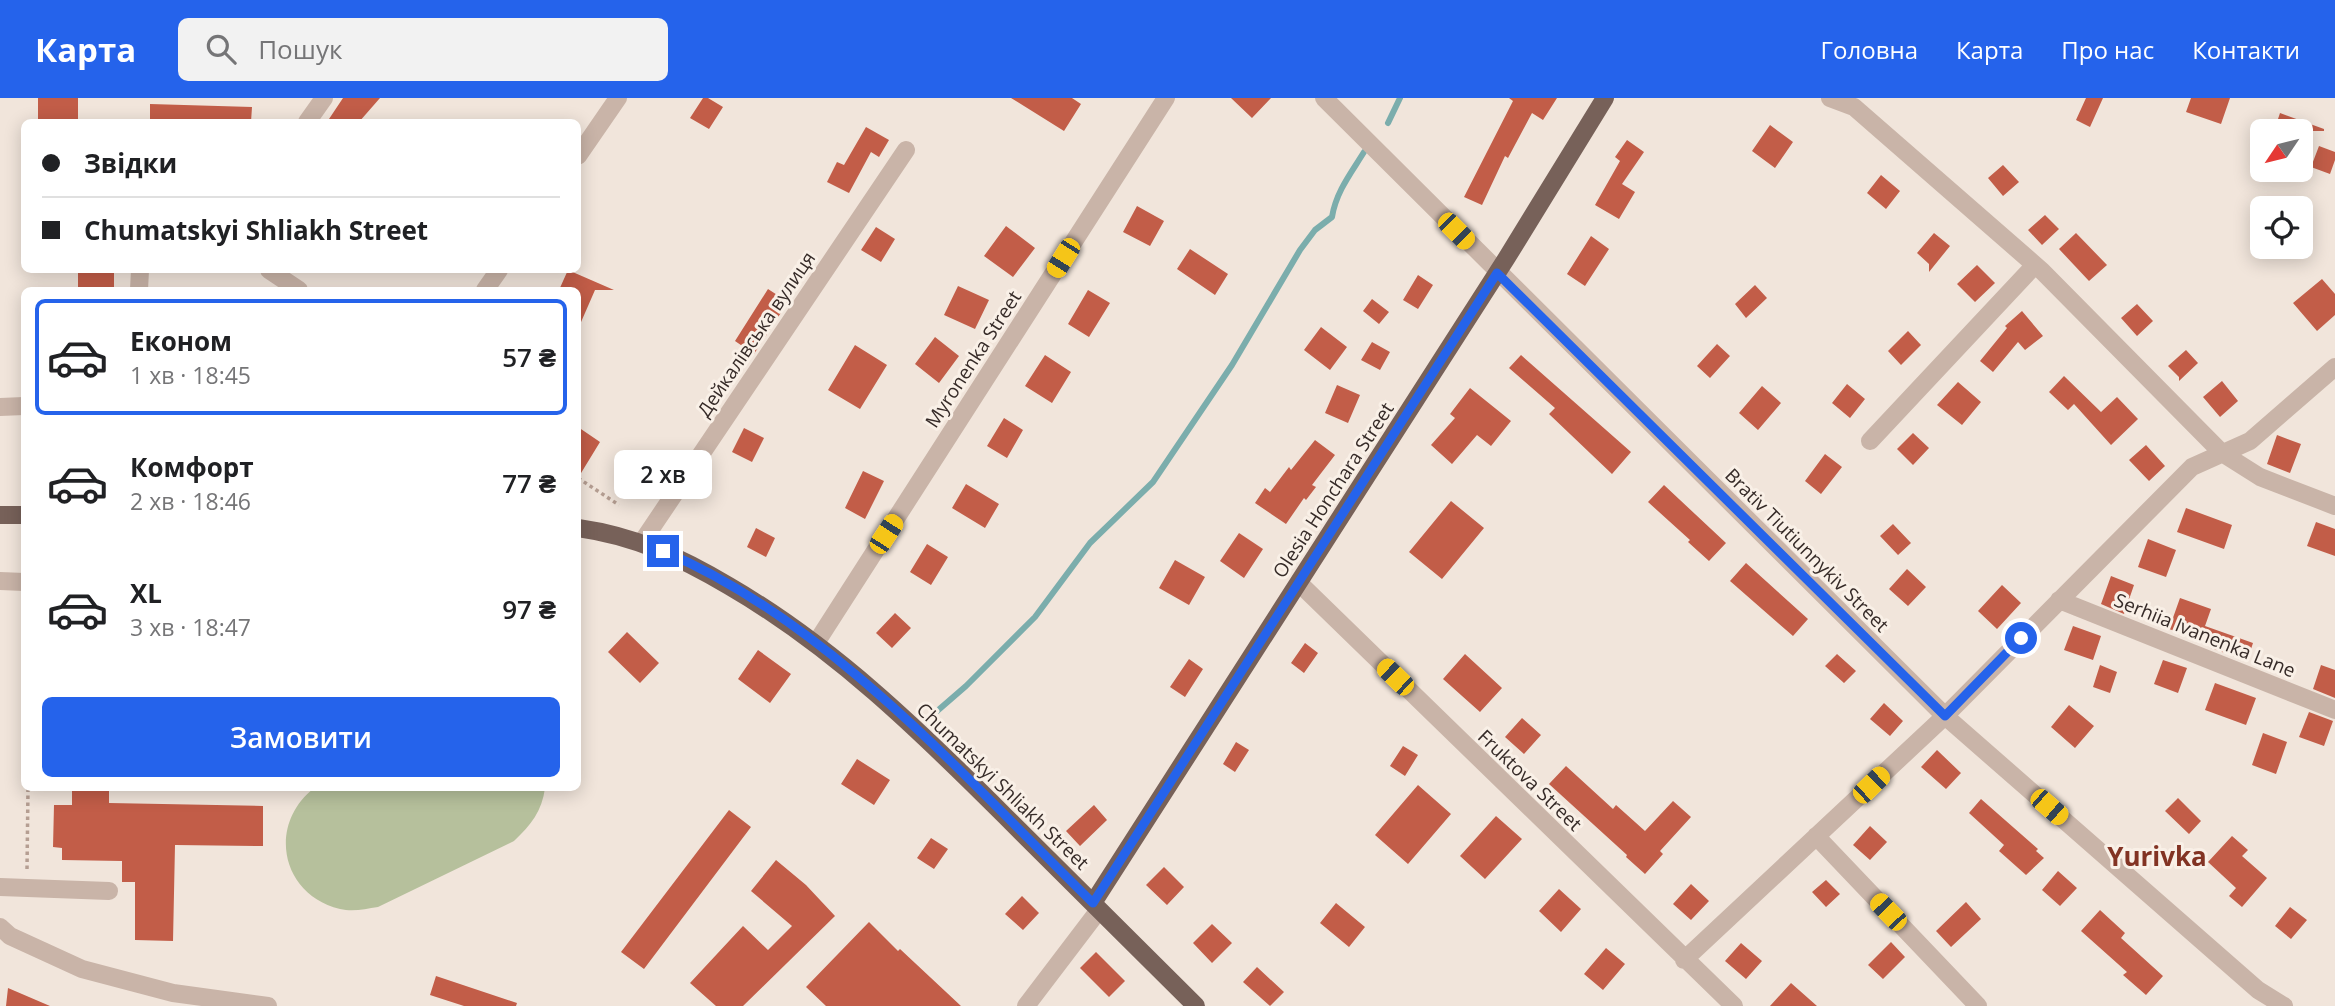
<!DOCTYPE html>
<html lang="uk">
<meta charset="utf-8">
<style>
body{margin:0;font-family:"Open Sans",sans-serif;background:#f2f2f2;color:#202124;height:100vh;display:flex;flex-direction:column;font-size:26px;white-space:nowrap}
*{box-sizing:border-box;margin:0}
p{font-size:23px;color:#757577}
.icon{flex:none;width:38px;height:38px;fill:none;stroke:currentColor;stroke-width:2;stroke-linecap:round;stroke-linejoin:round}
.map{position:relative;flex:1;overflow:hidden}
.side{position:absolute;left:21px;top:189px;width:560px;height:504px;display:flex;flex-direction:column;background:#fff;border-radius:10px;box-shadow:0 4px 18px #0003}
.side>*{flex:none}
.guide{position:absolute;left:21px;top:21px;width:560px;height:154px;border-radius:10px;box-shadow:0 4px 18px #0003;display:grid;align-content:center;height:154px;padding:0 21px;background:#fff}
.needle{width:46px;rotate:235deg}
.buttons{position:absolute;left:2250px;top:21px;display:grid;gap:14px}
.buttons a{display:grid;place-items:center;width:63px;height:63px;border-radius:10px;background:#fff;box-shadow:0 4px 18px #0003;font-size:35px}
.end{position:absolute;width:32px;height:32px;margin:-16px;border:9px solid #2563eb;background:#fff;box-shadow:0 0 0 4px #fff}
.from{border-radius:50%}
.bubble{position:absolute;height:49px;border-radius:10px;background:#fff;box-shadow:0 4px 18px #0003;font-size:23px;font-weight:600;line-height:49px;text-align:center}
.car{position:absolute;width:21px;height:42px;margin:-21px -10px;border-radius:9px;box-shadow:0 0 5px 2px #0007;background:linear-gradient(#f5c518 24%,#345 0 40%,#f5c518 0 76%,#345 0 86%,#f5c518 0)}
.guide b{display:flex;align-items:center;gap:24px;height:66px;font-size:26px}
.guide b+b{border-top:2px solid #e0e0e0}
.guide i{width:18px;height:18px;background:#202124}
ul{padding:12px 0 0;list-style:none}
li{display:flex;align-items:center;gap:21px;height:116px;margin:0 14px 10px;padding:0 7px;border:4px solid transparent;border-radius:10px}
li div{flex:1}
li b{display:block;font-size:26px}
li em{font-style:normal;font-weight:600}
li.current{border-color:#2563eb}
li>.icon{width:63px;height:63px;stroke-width:1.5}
.cta{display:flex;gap:14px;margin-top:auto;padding:14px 21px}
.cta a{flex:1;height:80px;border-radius:10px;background:#2563eb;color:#fff;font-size:28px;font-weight:600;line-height:80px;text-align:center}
header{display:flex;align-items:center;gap:42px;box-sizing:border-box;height:98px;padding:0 35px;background:#2563eb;color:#fff}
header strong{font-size:33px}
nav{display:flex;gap:38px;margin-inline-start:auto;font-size:24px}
.search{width:490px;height:63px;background:#f2f2f2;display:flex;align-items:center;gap:18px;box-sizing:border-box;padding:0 24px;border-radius:10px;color:#757577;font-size:26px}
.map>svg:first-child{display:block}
</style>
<header>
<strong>Карта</strong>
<div class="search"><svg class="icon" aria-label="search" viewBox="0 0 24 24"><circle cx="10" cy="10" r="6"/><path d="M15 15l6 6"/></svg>Пошук</div>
<nav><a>Головна</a><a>Карта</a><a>Про нас</a><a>Контакти</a></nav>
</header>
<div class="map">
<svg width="2335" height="908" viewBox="0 0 2335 908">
<rect width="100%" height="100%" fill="#f1e5db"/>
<path fill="#b6c09c" d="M314 690H545C542 713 531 727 514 743L378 809C365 811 353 814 340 811 281 797 267 727 314 690Z"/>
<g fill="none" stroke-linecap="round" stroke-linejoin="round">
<path stroke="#7badac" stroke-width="6" d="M1388 25 1400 0
M936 614 966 588 1035 519 1090 445 1153 384 1232 267 1300 152 1315 132 1332 119C1336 94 1351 75 1364 54"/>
</g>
<path fill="#c25d48" d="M38 0H78V24H38Z
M343 0H380L359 24H327Z
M703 0H708L723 9 709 31 690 20Z
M1011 0H1072L1081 6 1064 33Z
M1231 0H1271L1252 20Z
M1509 0H1557L1543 22 1532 15 1508 60 1505 58 1482 107 1464 99 1513 3Z
M2086 0H2103L2090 29 2076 22Z
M2191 0H2230L2221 26 2186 14Z
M150 6 252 9 251 24H150Z
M2280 15 2324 31V33H2274Z
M1770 27 1793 44 1775 70 1752 53Z
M866 29 889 42 879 59 871 54 849 95 827 84 837 64 844 67Z
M1627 42 1644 54 1622 86 1635 94 1619 121 1595 107 1620 63 1615 59Z
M2319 48 2335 54V62L2330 76 2311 69Z
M2003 67 2019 84 2003 98 1988 80Z
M1881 77 1900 93 1886 111 1867 95Z
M1137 108 1164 123 1150 148 1123 134Z
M2045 117 2059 131 2042 147 2028 132Z
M1006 128 1035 150 1013 179 984 158Z
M876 129 895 141 881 164 861 152Z
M1934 135 1950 148 1929 174V166L1917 155Z
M2076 135 2107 167 2089 183 2059 151Z
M1591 138 1609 151 1585 188 1567 176Z
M1190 151 1228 176 1215 197 1177 171Z
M1977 167 1995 185 1975 204 1957 186Z
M78 172H114V192H78Z
M568 172 614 192H595L578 231V192H559Z
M1418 177 1433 187 1418 211 1403 202Z
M2322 181 2335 196V217L2317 233 2293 205Z
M1755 187 1767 200 1746 220 1735 206Z
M958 188 989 202 975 231 944 217Z
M768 191 788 204 754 256 735 243Z
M1088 192 1110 205 1089 239 1068 226Z
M1372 201 1389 214 1379 226 1363 213Z
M2137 206 2153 223 2137 238 2121 220Z
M2022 213 2043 238 2025 252 2018 244 1993 274 1980 263 2007 230 2005 228Z
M1321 229 1347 249 1330 272 1304 252Z
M1908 233 1921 247 1901 267 1888 253Z
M935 239 959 258 939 285 915 266Z
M1372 244 1390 254 1380 272 1361 262Z
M1717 246 1730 258 1710 280 1697 268Z
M855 247 887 267 860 311 828 292Z
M2186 252 2198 265 2179 283V279L2168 268Z
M1045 257 1071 274 1052 305 1025 288Z
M1521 257 1631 354 1612 376 1549 316 1555 310 1509 270Z
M2064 278 2101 314 2117 299 2138 321 2111 347 2074 306 2068 312 2049 294Z
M2222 283 2238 303 2220 319 2203 299Z
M1958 284 1981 304 1962 327 1937 307Z
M1847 286 1865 301 1850 320 1832 305Z
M1337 287 1360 297 1348 325 1325 315Z
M1762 288 1781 305 1758 332 1739 315Z
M1470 290 1511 323 1491 348 1477 337 1452 366 1431 347 1455 320 1450 316Z
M1004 320 1023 332 1007 360 987 348Z
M578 329 600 344 578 380Z
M744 330 764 340 752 364 732 354Z
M1913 335 1929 350 1913 367 1897 351Z
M2277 337 2301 346 2290 375 2267 366Z
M1315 342 1335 357 1312 387 1316 389 1306 402 1304 400 1286 426 1255 405 1265 390 1270 394 1289 369 1291 372Z
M2146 347 2165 368 2149 383 2129 362Z
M648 352 669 366 657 386 635 373Z
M1825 356 1842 369 1821 396 1805 383Z
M863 373 884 383 865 421 845 410Z
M966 386 999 406 985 430 952 410Z
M1664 387 1726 445 1709 463 1688 444 1690 442 1648 404Z
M1451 403 1484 430 1442 481 1409 454Z
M2186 410 2232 427 2224 451 2177 434Z
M2316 424 2335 431V458L2307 448Z
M1893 426 1911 445 1898 457 1880 438Z
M756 430 775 440 766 459 747 449Z
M1239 435 1263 451 1244 480 1220 463Z
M2148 441 2176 452 2166 479 2138 469Z
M927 446 948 459 931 487 910 474Z
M1175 462 1205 479 1189 507 1159 490Z
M1746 465 1808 521 1793 538 1730 483Z
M1907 471 1926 489 1908 508 1889 491Z
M2111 478 2134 487 2124 516 2101 506Z
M2002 487 2021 505 1997 531 1978 513Z
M2180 500 2211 511 2205 528 2253 545 2247 563 2211 550 2213 546 2169 531Z
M895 515 911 530 892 550 876 535Z
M2073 528 2101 538 2093 562 2064 552Z
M627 534 659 565 640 585 608 554Z
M1305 545 1318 555 1304 575 1291 565Z
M758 552 791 576 770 605 738 581Z
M1465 556 1502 590 1480 614 1443 581Z
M1837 556 1856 573 1844 585 1825 568Z
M1189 561 1203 571 1185 599 1170 589Z
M2163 562 2187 570 2178 595 2154 586Z
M2100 567 2117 574 2110 595 2093 589Z
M2321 567 2335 572V600L2313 591Z
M2215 585 2256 600 2246 627 2205 612Z
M1884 605 1903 623 1890 638 1870 621Z
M2069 607 2094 628 2075 650 2051 629Z
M2309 614 2333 623 2324 648 2299 639Z
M1522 620 1541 637 1524 656 1505 639Z
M2263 635 2287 644 2276 676 2252 667Z
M1236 644 1249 652 1235 674 1223 666Z
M1403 648 1418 657 1405 678 1390 668Z
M1937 652 1961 675 1946 691 1921 669Z
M857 661 890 682 874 707 841 686Z
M1566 668 1613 711 1616 707 1645 733 1673 703 1691 719 1660 753 1663 756 1645 776 1626 759 1627 757 1549 686Z
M1418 687 1451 716 1408 766 1375 737Z
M72 690H109V705L263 708V748L175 747 173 843 135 842V784H122V763L62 762V750L53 749 54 707H72Z
M2178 700 2201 723 2189 736 2165 713Z
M1981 701 2038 751 2036 753 2044 760 2026 777 1999 753 2004 747 1969 715Z
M1094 707 1107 722 1080 748 1066 733Z
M729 712 751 729 644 871 621 854Z
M1496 718 1522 741 1485 781 1460 758Z
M1870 728 1887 744 1870 762 1853 747Z
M2232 738 2248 752 2242 758 2267 780 2242 809 2229 798 2236 790 2208 764Z
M931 740 948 751 934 771 917 760Z
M776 762 806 787 835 818 743 908H716L690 885 743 828 768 852 792 828 751 793Z
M1164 769 1184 789 1167 807 1146 787Z
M2058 773 2077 790 2060 808 2042 792Z
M1826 782 1840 796 1826 809 1812 794Z
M1691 786 1709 803 1691 822 1673 806Z
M1559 791 1581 811 1561 834 1539 813Z
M1022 798 1039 815 1023 832 1005 816Z
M1966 804 1981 821 1951 849 1936 833Z
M1336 805 1365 829 1349 849 1320 825Z
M2290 809 2307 822 2291 841 2275 828Z
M2100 812 2125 835 2121 840 2163 878 2146 897 2123 877 2127 874 2081 833Z
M869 824 898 853 900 851 961 908H826L806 889Z
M1212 826 1232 845 1212 865 1193 845Z
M1891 844 1905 859 1883 881 1868 867Z
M1741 845 1762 863 1746 881 1725 863Z
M1606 850 1625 866 1603 892 1584 876Z
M1096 854 1125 883 1109 899 1080 870Z
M1257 869 1284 894 1270 908 1243 884Z
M436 878 517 905 516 908H464L430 897Z
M1791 885 1817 908H1770Z
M8 890 50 908H6Z"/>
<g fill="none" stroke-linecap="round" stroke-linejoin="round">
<path stroke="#b59e92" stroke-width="3.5" stroke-dasharray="3.5 3.5" stroke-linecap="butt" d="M578 380 619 407
M27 771 28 690"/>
<path stroke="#c9b4a8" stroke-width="18" d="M1324 0 1945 618 2258 892 2284 908
M1830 0 1854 9 2042 173 2222 355 2260 379 2335 408
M307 24 324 0
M578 58 618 0
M269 172 299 192
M139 192 140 172
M485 192 499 172
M0 309 24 308
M1870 343 2035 167
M642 444 906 52
M0 483 24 484
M1299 485 1734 908
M2059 502 2335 612
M816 545 1166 0
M1816 738 1978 908
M0 789 109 793
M0 829 10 838 82 871 173 895 268 908
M1684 862 1945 618 2192 369 2250 343 2335 269
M1026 908 1099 812"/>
<path stroke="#776159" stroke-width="18" d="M0 417H24
M578 430C635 438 680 459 729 488 834 549 920 633 1005 718 1069 781 1132 845 1196 908
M1093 805 1506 161 1605 0"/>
</g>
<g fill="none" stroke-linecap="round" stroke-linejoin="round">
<path stroke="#2563eb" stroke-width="9" d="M663 453C829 523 966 681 1093 805L1497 175 1945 618 2021 540"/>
</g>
<g text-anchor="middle" stroke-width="6" stroke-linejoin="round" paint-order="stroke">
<g font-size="19" fill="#362b28" stroke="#f9f0e7">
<text transform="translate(756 236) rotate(-56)" y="7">Дейкалівська вулиця</text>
<text transform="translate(973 261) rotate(-57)" y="7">Myronenka Street</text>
<text transform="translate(1333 392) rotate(-57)" y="7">Olesia Honchara Street</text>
<text transform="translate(1807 452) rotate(45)" y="7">Brativ Tiutiunnykiv Street</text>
<text transform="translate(2205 537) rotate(22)" y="7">Serhiia Ivanenka Lane</text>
<text transform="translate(1530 682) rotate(44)" y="7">Fruktova Street</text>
<text transform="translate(1003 688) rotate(44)" y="7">Chumatskyi Shliakh Street</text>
</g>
<g font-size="26" font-weight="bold" fill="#823323" stroke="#f9f0e7">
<text x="2157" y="768">Yurivka</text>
</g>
</g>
</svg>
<div class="buttons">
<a><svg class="needle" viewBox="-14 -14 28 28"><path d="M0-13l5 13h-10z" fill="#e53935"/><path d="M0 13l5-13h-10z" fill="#757577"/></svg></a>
<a><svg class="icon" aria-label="locate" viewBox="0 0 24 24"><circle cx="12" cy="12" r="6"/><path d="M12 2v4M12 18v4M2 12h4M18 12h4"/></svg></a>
</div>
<i class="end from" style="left:2021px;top:540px"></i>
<i class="end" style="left:663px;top:453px"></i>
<div class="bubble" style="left:614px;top:352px;width:98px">2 хв</div>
<i class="car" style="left:1456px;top:133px;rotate:135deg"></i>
<i class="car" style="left:1063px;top:160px;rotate:212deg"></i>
<i class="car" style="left:886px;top:436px;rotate:33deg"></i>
<i class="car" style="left:1395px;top:579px;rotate:314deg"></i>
<i class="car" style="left:1871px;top:687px;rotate:46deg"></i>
<i class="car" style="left:2049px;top:709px;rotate:131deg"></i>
<i class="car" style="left:1888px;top:814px;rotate:316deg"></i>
<div class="guide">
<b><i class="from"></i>Звідки</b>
<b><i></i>Chumatskyi Shliakh Street</b>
</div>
<section class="side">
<ul>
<li class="current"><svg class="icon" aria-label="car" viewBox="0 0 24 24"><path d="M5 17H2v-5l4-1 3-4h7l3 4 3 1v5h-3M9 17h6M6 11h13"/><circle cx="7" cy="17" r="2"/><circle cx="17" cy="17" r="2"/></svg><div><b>Економ</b><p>1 хв · 18:45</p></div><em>57 ₴</em></li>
<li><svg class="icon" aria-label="car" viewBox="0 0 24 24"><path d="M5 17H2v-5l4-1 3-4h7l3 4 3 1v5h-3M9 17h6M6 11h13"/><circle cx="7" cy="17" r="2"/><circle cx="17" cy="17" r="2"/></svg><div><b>Комфорт</b><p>2 хв · 18:46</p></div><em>77 ₴</em></li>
<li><svg class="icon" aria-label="car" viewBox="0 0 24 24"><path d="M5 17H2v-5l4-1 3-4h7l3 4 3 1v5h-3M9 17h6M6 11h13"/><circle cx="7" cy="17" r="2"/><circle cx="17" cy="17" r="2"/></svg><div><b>XL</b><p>3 хв · 18:47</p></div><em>97 ₴</em></li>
</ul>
<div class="cta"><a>Замовити</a></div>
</section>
</div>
